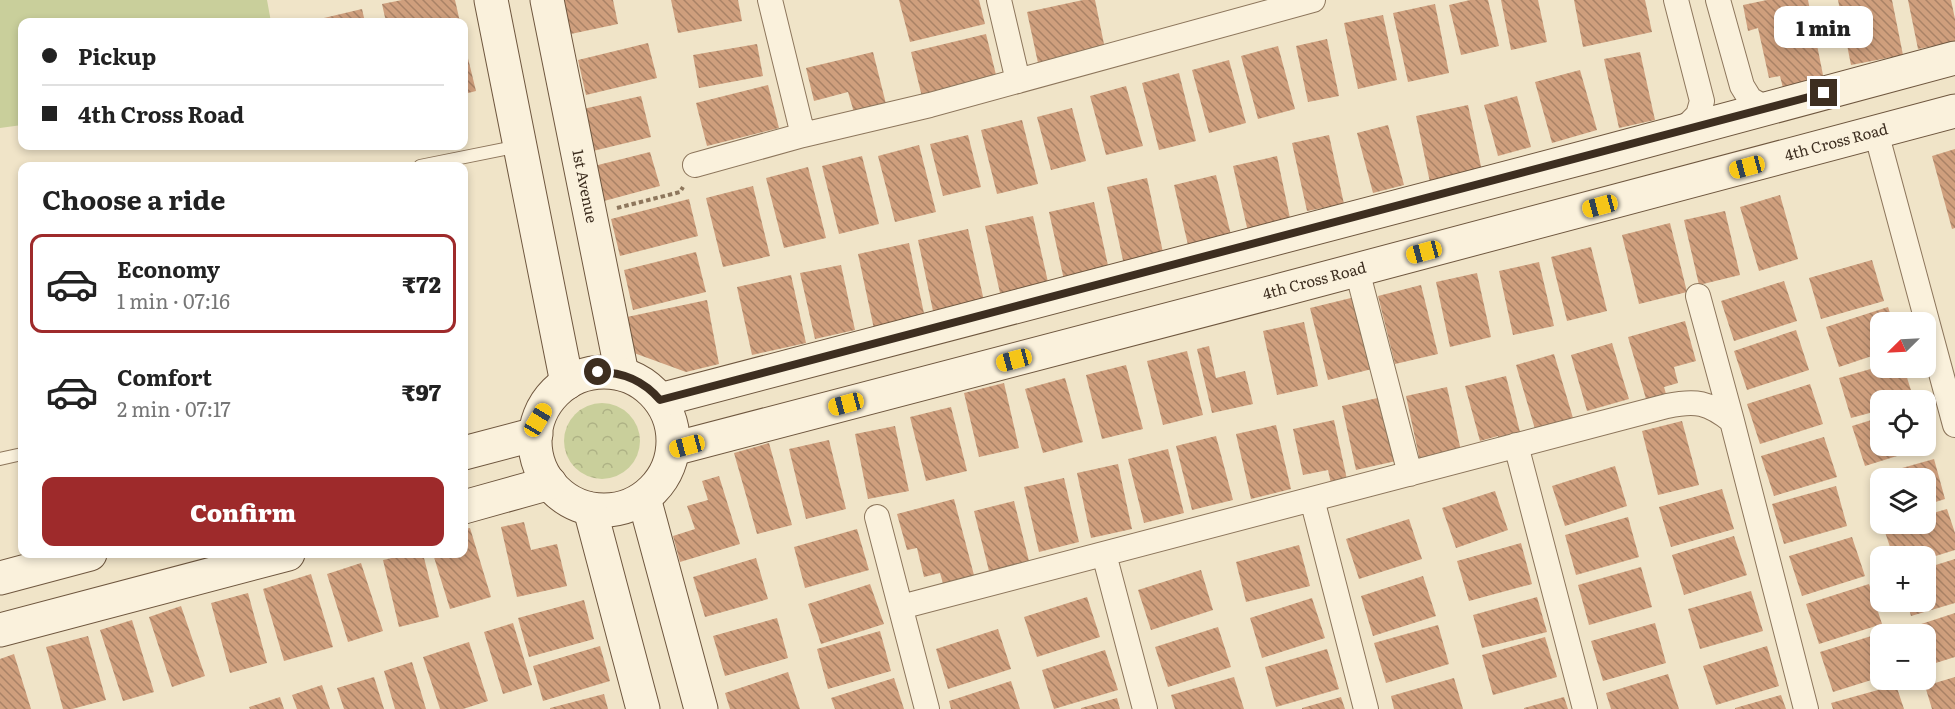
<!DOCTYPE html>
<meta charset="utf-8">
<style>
body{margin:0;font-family:Literata,serif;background:#f6f6f6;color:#222;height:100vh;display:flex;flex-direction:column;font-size:22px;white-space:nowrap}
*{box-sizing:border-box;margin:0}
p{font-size:20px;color:#767676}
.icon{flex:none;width:33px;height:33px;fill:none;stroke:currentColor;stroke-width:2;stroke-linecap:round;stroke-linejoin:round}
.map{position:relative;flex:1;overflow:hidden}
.details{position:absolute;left:18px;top:162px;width:450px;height:396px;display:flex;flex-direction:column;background:#fff;border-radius:12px;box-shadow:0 3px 9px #0003}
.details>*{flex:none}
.hud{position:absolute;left:18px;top:18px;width:450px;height:132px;border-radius:12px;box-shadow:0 3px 9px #0003;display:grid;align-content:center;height:132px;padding:0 24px;background:#fff}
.needle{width:39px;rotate:246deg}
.fabs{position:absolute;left:1870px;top:312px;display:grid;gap:12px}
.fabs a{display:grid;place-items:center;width:66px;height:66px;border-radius:12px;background:#fff;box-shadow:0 3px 9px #0003;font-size:30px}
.end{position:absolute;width:27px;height:27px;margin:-14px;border:8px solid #3d2e20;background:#fff;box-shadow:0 0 0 3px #fff}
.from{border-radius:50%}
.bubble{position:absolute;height:42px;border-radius:12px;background:#fff;box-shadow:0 3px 9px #0003;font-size:20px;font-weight:800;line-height:42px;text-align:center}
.car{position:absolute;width:18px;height:36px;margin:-18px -9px;border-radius:8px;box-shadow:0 0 4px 2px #0007;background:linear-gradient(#f5c518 24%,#345 0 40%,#f5c518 0 76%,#345 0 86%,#f5c518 0)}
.hud b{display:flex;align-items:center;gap:21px;height:57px;font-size:22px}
.hud b+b{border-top:2px solid #e0e0e0}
.hud i{width:15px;height:15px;background:#222}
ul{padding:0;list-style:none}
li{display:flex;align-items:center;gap:18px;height:99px;margin:0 12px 9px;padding:0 12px;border:3px solid transparent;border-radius:12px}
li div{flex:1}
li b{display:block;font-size:22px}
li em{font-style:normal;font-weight:800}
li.on{border-color:#9e2a2b}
li>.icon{width:54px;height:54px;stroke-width:1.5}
h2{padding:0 24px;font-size:27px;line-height:72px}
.primary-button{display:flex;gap:12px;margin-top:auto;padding:12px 24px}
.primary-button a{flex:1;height:69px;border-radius:12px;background:#9e2a2b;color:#fff;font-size:24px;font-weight:800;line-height:69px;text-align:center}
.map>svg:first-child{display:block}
</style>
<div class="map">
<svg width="1955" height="709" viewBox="0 0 1955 709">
<defs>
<pattern id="park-crowns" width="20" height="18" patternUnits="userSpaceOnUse" patternTransform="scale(1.5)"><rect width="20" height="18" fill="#c9cf9b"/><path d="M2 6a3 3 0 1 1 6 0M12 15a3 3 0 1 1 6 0" fill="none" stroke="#aeb285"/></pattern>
<pattern id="building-back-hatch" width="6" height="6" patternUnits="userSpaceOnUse" patternTransform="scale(1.5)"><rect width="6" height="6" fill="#cf9f7d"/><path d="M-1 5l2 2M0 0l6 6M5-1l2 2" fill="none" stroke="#a98266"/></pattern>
</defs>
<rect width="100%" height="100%" fill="#f0e4c8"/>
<path fill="#c9cf9b" d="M0 0H267L271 22H22V125L0 128Z"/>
<path fill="url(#park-crowns)" d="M564 441a38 38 0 1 1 76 0a38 38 0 1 1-76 0Z"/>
<path fill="url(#building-back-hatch)" d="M402 0H455L460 22H386L382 4Z
M559 0H613L618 24 566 35Z
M671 0H738L742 21 678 33Z
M899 0H979L985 24 910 42Z
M1083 0H1095L1105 49 1038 63 1027 12Z
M1470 0H1488L1499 46 1461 55 1449 5Z
M1501 0H1538L1547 42 1511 50Z
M1574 0H1645L1652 32 1583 47Z
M1767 0H1808L1824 80 1783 88 1780 76 1769 78 1758 28 1748 31 1743 5Z
M1838 0H1892L1903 55 1851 65Z
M1908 0H1951L1955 19V42L1918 49Z
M1435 4 1449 73 1408 82 1393 13Z
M362 9 365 22H307Z
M1383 15 1397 80 1358 89 1344 23Z
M986 34 997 79 922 97 911 52Z
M1327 39 1339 96 1308 102 1296 46Z
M464 42 476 91 464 94Z
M648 43 657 78 586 95 578 60Z
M757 44 763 76 699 88 693 55Z
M1278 46 1295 109 1258 119 1241 56Z
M873 52 887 108 855 116 848 92 814 101 806 68Z
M1640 52 1655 120 1619 128 1604 59Z
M1229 60 1246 123 1209 133 1192 70Z
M1580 70 1597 130 1552 143 1535 82Z
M1179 73 1196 141 1159 150 1142 83Z
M768 85 779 128 707 146 696 103Z
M1126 86 1143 146 1106 155 1090 96Z
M641 96 651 137 593 151 583 109Z
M1517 96 1531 147 1498 156 1484 105Z
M1468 105 1483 176 1431 187 1416 116Z
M1072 108 1086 161 1051 170 1037 117Z
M1022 120 1038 184 997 194 981 130Z
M1388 125 1404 185 1373 193 1357 133Z
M968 135 981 187 943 196 930 144Z
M1329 135 1344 204 1307 211 1292 143Z
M919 145 936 212 895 222 878 156Z
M1955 149V228L1952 229 1932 156Z
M650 152 660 186 604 201 594 166Z
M862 156 879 224 839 234 822 166Z
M1277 156 1291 223 1248 232 1233 166Z
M808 167 826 238 784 248 766 178Z
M1216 175 1231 235 1188 245 1174 185Z
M1147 178 1164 257 1124 265 1107 187Z
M753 186 770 256 723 267 706 198Z
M1780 195 1798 259 1759 271 1740 207Z
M689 199 698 236 620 256 611 219Z
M1094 202 1109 270 1064 280 1049 212Z
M1725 211 1740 275 1699 285 1684 220Z
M1033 216 1048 282 1000 293 985 226Z
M1670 223 1687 292 1639 304 1622 235Z
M968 229 984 301 933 311 918 240Z
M909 243 925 318 874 329 858 254Z
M1591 247 1607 311 1567 321 1551 257Z
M696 252 706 292 633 310 624 270Z
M1872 260 1884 301 1821 319 1809 278Z
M1539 262 1554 326 1513 335 1499 271Z
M841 265 855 330 815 339 800 273Z
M1477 273 1491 337 1450 347 1436 282Z
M791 275 806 343 752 355 737 287Z
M1784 281 1797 321 1734 341 1721 301Z
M1421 285 1438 354 1395 364 1378 296Z
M1355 297 1372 369 1328 380 1310 308Z
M707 300 719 364 686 372 634 353 627 317Z
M1888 307 1893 322H1881V353L1839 367 1826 327Z
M1685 321 1696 361 1674 367 1678 383 1664 387 1666 394 1646 399 1628 337Z
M1304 322 1318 386 1277 395 1263 331Z
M1796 330 1809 370 1747 390 1734 351Z
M1612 343 1629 399 1587 411 1571 355Z
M1209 346 1216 378 1245 371 1253 404 1212 413 1197 349Z
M1187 351 1203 415 1163 425 1147 361Z
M1554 354 1573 418 1535 429 1516 365Z
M1126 365 1143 429 1102 439 1086 375Z
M1881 366 1904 368 1914 400H1881V410L1851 418 1839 378Z
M1506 376 1522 440 1500 445 1498 436 1480 441 1465 386Z
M1065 378 1083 442 1043 453 1025 389Z
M1004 383 1019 448 979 457 964 393Z
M1810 384 1823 424 1760 444 1747 404Z
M1447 387 1461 451 1420 461 1406 396Z
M1382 397 1396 461 1356 470 1342 406Z
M951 407 967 471 926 481 910 417Z
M1881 417V446H1929L1865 466 1852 426Z
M1334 420 1348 484 1332 488 1328 470 1303 475 1293 429Z
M1682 421 1699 485 1658 495 1642 431Z
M1276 425 1291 489 1251 499 1236 434Z
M895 426 909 491 868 499 855 434Z
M1216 436 1233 500 1192 510 1176 446Z
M1824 437 1837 477 1774 496 1761 456Z
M829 440 846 509 806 519 789 449Z
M769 443 792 525 757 534 734 453Z
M1168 449 1184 513 1144 523 1128 459Z
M1934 459 1945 499 1926 505V478H1881L1880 512 1870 477Z
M1118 464 1132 529 1091 538 1077 473Z
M1615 466 1627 506 1565 526 1552 486Z
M719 476 740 544 680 562 673 536 695 529 687 506 708 500 702 481Z
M1064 478 1079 542 1039 552 1024 487Z
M1836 486 1847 526 1784 544 1772 504Z
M1722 489 1734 529 1671 547 1659 507Z
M1495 491 1508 530 1456 548 1442 508Z
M954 499 975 579 944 587 940 573 924 577 917 548 907 550 897 514Z
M1014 501 1030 565 990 575 974 511Z
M1947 509 1955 533V550L1926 559V556H1893L1884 529 1900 524H1926V515Z
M1628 517 1639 557 1576 575 1565 535Z
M1409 519 1422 559 1359 579 1346 539Z
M524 522 531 550 557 544 567 586 517 597 501 527Z
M470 528 491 597 450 609 433 554H464V529Z
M857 529 869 570 805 588 794 547Z
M1734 536 1747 575 1684 595 1672 555Z
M1852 537 1865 576 1802 596 1789 556Z
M1521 543 1532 584 1469 601 1457 561Z
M1299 545 1310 586 1246 602 1236 562Z
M409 554H423L439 617 399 627 383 560Z
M756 558 768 599 705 617 693 577Z
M1955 559V603L1911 616 1907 602H1926V568Z
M361 563 383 631 348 642 327 574Z
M1641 567 1652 607 1589 625 1578 585Z
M1201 570 1213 610 1151 630 1138 590Z
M311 574 333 647 284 661 263 589Z
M1423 576 1436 616 1373 636 1361 596Z
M870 584 884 624 821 644 808 604Z
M1869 584 1882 624 1819 644 1806 604Z
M1751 591 1763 631 1700 649 1688 609Z
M248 593 267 663 230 673 211 603Z
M1087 597 1100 637 1037 657 1024 617Z
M1537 597 1547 632 1482 648 1473 615Z
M1312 598 1325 638 1262 658 1250 618Z
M584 600 594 639 529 657 518 618Z
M181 606 205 676 172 687 149 617Z
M1955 613V657L1926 666V634H1915L1912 627Z
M777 618 788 658 725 676 713 636Z
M132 620 154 692 123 701 100 630Z
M513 623 532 685 503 694 484 632Z
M1655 623 1666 663 1603 681 1591 641Z
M1438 625 1449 664 1386 683 1374 643Z
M1218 627 1231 667 1168 687 1155 647Z
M998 629 1011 669 948 689 936 649Z
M880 631 891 671 828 689 817 649Z
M1881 633V677L1833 692 1820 652Z
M88 636 106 700 72 709H63L46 647Z
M1545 637 1557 677 1493 695 1482 655Z
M469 642 488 701 463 709H440L423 657Z
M600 646 610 681 543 701 533 666Z
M1767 646 1779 686 1716 705 1703 666Z
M1327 649 1339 689 1276 707 1265 667Z
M1105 650 1118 690 1054 709 1042 670Z
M14 654 31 709H0V659Z
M412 662 426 709H395L384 671Z
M788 672 800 709H730L725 693Z
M1668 674 1679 709H1611L1606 693Z
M374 677 384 709H344L337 688Z
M1234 677 1244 709H1175L1171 695Z
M1955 677V709H1932L1925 686Z
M894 678 904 709H835L831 698Z
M1454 678 1463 709H1394L1391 696Z
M1011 681 1020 709H951L949 701Z
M322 685 330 709H297L292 695Z
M1896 685 1904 709H1833L1831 703Z
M604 694 608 709H550V708Z
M1781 695 1786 709H1735V708Z
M280 697 284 709H250L249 707Z
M1341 697 1345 709H1302V708Z
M1564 697 1568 709H1524V708Z
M1117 698 1120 709H1081V708Z"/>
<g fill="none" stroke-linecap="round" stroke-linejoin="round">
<defs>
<path id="lane" d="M420 166 519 146
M0 459 22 454"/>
<path id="street" d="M770 0 803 135
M999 0 1018 81
M1676 0 1702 101 1698 115 1683 130
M1718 0 1742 86 1750 99 1765 108
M1876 132 1955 425
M695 165 803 135 930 105 1313 0
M1357 270 1410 474
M1698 296 1732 421
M1516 445 1585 709
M1312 499 1366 709
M877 517 927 709
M1104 554 1145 709
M901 607 1667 406C1696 400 1708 402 1732 421L1806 709"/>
<g id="secondary">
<path d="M491 0 567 383"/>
<path id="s1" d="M547 0 622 374"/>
<circle cx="604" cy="441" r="69"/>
<path d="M660 400 1605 152 1955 58"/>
<path id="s2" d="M673 449 1277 291 1955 111"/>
<path d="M464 453 536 434"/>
<path d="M644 498 701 709"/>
<path d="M464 507 550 483"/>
<path d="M590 509 643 709"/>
<path d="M0 578 90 554"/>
<path d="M0 630 288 554"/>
</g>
</defs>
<use href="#lane" stroke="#8d765c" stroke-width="14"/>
<use href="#street" stroke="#8d765c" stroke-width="26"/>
<use href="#secondary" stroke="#6f573f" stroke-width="35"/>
<path stroke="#8d765c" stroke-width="4" stroke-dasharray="4.5 3" stroke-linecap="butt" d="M617 208 680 192 683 187"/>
<use href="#lane" stroke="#faf1dc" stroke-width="12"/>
<use href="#street" stroke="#faf1dc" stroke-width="24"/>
<use href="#secondary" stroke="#faf1dc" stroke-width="33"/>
</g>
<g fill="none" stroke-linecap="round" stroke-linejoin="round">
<path stroke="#3d2e20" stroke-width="8" d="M598 372C623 372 644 381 660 400L1824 93"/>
</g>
<g text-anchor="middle" stroke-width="6" stroke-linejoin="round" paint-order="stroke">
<g font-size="15" fill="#3d2e20" stroke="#f7eed8">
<text dy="5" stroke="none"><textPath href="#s2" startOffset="1203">4th Cross Road</textPath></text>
<text dy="5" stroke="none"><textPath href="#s1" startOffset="190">1st Avenue</textPath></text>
<text dy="5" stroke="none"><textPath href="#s2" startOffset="663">4th Cross Road</textPath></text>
</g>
</g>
</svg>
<div class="fabs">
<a><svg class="needle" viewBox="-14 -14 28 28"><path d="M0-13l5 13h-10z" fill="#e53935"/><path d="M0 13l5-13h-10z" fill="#767676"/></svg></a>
<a><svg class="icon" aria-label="locate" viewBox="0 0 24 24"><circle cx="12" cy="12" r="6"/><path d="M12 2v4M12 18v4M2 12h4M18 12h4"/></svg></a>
<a><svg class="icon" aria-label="layers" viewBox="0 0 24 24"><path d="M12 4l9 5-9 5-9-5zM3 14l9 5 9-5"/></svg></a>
<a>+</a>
<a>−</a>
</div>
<i class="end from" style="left:598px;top:372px"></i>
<i class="end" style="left:1824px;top:93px"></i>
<div class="bubble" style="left:1774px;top:6px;width:99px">1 min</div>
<i class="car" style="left:1747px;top:167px;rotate:255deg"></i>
<i class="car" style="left:1600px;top:206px;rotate:255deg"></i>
<i class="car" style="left:1424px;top:252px;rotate:255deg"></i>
<i class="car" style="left:1014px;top:360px;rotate:255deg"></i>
<i class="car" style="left:846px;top:404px;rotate:255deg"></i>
<i class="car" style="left:538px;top:420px;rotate:31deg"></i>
<i class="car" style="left:687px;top:446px;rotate:255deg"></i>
<div class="hud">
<b><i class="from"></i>Pickup</b>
<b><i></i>4th Cross Road</b>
</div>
<section class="details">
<h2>Choose a ride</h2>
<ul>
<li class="on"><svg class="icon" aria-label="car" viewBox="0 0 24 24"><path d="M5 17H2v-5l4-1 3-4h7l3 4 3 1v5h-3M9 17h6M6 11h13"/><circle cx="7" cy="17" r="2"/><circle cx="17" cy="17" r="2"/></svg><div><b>Economy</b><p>1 min · 07:16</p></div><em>₹72</em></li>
<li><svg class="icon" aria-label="car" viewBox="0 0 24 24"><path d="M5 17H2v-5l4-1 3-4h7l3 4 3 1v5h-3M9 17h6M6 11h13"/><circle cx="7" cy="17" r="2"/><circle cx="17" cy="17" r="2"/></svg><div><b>Comfort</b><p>2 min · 07:17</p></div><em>₹97</em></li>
</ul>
<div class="primary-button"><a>Confirm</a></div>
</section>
</div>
